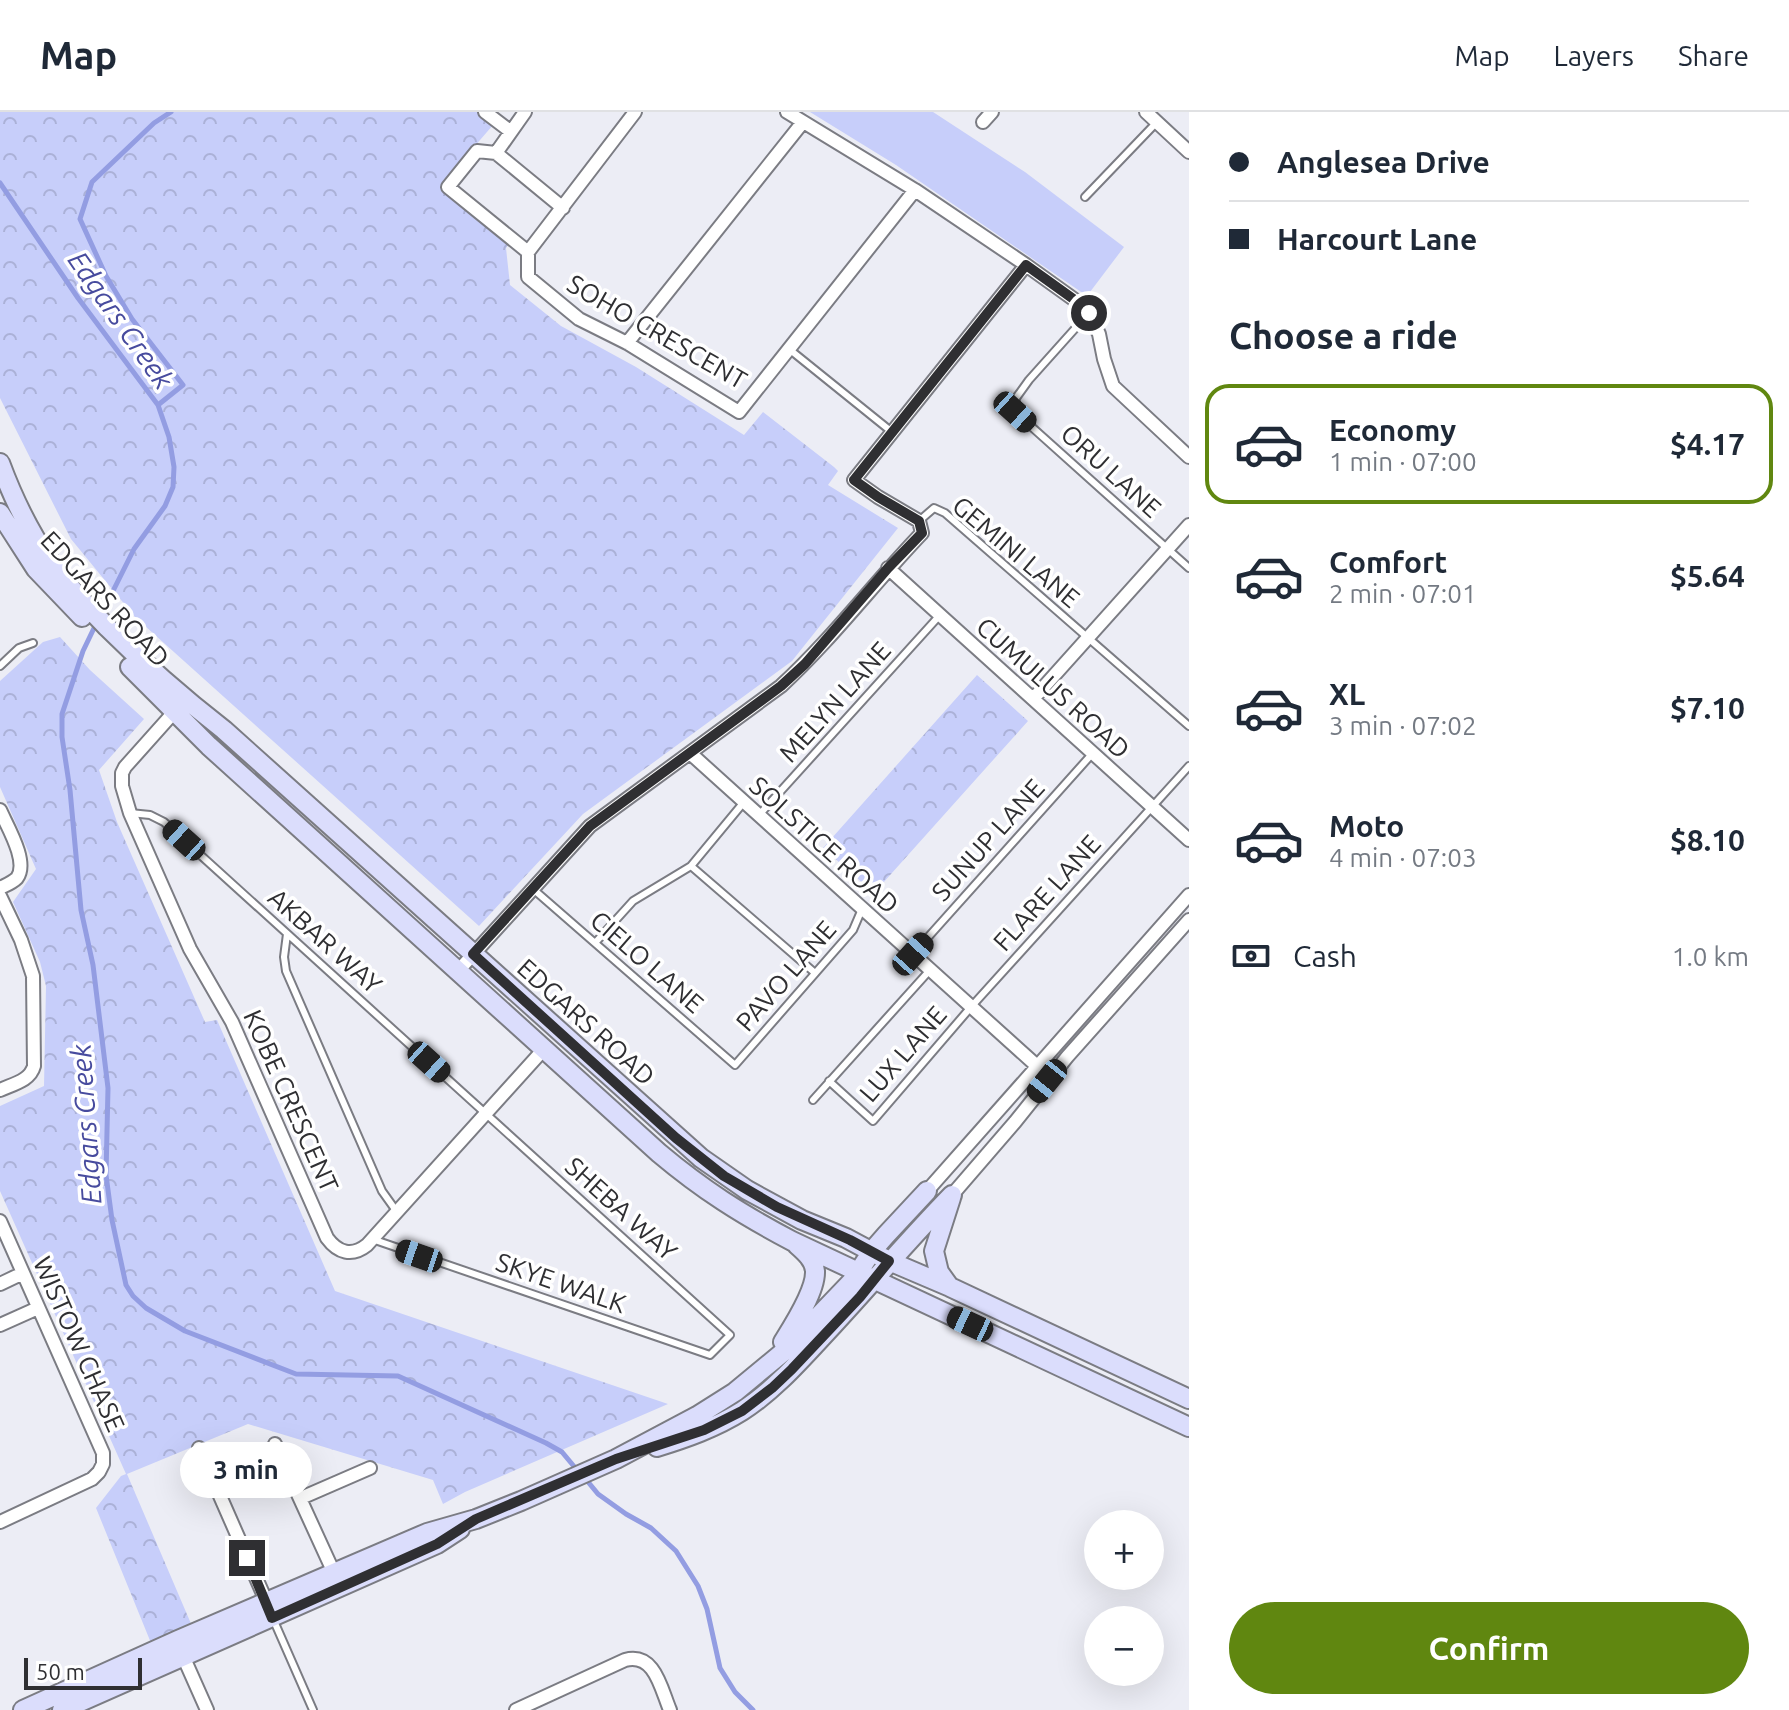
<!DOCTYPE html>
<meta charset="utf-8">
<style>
body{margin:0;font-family:Ubuntu,sans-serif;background:#f2f2f3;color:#1f2937;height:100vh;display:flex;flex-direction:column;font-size:30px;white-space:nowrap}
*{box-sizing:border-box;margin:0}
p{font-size:26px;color:#747a83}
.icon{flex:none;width:44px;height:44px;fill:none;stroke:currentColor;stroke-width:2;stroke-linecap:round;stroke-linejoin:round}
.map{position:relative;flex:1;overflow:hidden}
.drawer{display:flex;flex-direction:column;background:#fff;width:600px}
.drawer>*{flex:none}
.top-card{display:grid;align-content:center;height:176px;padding:0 40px;background:#fff}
.controls{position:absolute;left:1084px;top:1398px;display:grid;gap:16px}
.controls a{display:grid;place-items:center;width:80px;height:80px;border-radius:50%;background:#fff;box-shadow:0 8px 32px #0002;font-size:40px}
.scale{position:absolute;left:24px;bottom:20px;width:118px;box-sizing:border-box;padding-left:8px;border:4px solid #2f2f32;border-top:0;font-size:22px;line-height:28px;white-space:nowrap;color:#2f2f32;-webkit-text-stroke:6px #fff;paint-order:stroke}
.end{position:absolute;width:36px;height:36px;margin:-18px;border:10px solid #2f2f32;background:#fff;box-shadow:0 0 0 4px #fff}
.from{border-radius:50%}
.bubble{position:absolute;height:56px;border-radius:28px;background:#fff;box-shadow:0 8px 32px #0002;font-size:26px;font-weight:600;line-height:56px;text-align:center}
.car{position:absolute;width:24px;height:48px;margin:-24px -12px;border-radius:10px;box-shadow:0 0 6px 2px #0007;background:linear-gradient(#222 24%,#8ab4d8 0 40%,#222 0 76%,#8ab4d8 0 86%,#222 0)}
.top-card b{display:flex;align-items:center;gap:28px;height:76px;font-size:30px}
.top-card b+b{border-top:2px solid #e0e1e3}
.top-card i{width:20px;height:20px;background:#1f2937}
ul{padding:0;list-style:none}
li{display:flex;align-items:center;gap:24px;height:120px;margin:0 16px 12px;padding:0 24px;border:4px solid transparent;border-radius:24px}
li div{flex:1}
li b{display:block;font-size:30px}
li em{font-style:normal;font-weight:600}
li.on{border-color:#608710}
li>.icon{width:72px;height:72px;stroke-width:1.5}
h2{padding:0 40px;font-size:36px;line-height:96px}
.pay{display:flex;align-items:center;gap:20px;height:88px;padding:0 40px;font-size:30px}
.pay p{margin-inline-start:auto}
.action{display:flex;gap:16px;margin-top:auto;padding:16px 40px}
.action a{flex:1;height:92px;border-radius:48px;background:#608710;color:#fff;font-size:32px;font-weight:600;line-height:92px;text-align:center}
header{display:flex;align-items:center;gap:48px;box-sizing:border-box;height:112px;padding:0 40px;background:#fff;border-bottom:2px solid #e0e1e3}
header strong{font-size:38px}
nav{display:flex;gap:44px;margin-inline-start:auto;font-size:28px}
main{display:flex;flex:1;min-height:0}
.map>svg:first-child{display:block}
</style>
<header>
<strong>Map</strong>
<nav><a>Map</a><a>Layers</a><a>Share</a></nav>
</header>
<main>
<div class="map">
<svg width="1189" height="1598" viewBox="0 0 1189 1598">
<defs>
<pattern id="park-crowns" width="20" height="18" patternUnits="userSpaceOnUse" patternTransform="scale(2)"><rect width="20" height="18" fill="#c7cefa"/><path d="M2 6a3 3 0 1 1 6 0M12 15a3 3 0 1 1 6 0" fill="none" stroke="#abb1d7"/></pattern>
</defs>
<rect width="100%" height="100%" fill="#ecedf5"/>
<path fill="#c7cefa" d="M810 0H933L1025 60 1124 135 1087 184 896 53Z"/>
<path fill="url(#park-crowns)" d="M0 0H477L493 13 442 72 441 76 509 132 506 136 510 173 561 214 636 255 744 323 763 300 834 355 838 359 828 373 898 416 792 549 583 702 479 814 135 505 71 427 0 286Z
M60 525 90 558 144 607 99 658 117 710 205 910 217 908 335 1179 668 1292 465 1380 443 1392 433 1368 248 1312 127 1362 192 1514 151 1531 96 1396 121 1364 126 1362 0 1079V994L44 974 46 874 40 850 13 790 36 757 0 675V569L43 530Z
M977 563 1028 609 874 781 823 736Z"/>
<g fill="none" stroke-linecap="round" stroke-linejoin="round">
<path stroke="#939de2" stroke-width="5" d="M0 71 78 186 158 293 169 325 174 355 173 375 165 394 134 437 101 503
M158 293 183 273 132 207 106 164 80 107 92 70 154 11 171 0
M96 512 83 539 62 602V625L70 678 81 798 93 853 108 976 106 1063 112 1108 126 1173 133 1184 146 1196 185 1219 296 1262 398 1264 546 1331 562 1340 577 1358
M584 1365 598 1382 626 1402 651 1416 676 1439 698 1474 707 1497 720 1556 735 1580 753 1598"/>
<defs>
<path id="lane" d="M1085 85 1157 10
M1089 201 1029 268 1016 286 1015 300 1189 456
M789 237 892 320
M919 409 934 396 945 401 1189 614
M0 554 19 536 33 531
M130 701 150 703 164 710 730 1223 710 1243 372 1127
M759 703 940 503
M691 754 815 861
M533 777 735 953 853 818 862 797
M287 822 284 845 286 859 382 1079 397 1100
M595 831 633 789 691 754 744 690
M913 842 1092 642
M829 969 873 1009 971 895 1189 654
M813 988 930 858
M274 1509 313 1598"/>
<path id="street" d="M485 0 510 19
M525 0 496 41 563 96
M635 0 528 140V165L579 207 627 231 739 300 915 78
M787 0 915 78 1026 153 1079 191 1089 201 1099 222 1104 247 1113 274 1189 345
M1146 0 1189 40
M983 10 992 0
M496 41 477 39 448 75 528 140
M627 231 803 10
M888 456 1189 728
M1033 587 1189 413
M175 599 125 655 122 661V674L130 701 190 837 232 910 327 1126C338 1141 352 1145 367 1133L544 937
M690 641 1037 954
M0 698C7 714 29 750 17 766 12 771 6 773 0 776
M0 784 21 828 33 864 34 954C30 969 13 972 0 978
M458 859 590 714 781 574C832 527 874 471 922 421L919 409 878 385 854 368 1026 153
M927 1079 1189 783
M952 1083 1015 1010 1067 945 1189 808
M0 1109 103 1341V1352L99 1360 92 1367 0 1410
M0 1172 23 1161
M0 1213 38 1196
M275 1332 334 1461
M199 1336 267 1491
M301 1386 370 1356
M183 1544 207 1598
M516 1598 625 1548C655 1540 661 1577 670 1598"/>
<path id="secondary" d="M0 351C13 386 30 421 51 451 67 474 88 495 108 516 145 553 183 586 224 618L701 1046 747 1078 802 1108 846 1126 889 1149 950 1175 1189 1287
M0 401 36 457 82 505
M130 555 209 634 659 1041C703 1078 741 1102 792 1129L1189 1315
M949 1174 939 1160 934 1139 951 1086
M783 1230C793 1214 816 1179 815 1159 814 1148 805 1140 797 1133
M657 1335C686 1326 715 1316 742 1299 773 1279 798 1251 823 1224 867 1177 907 1129 952 1083
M23 1598 178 1528 427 1421 476 1407 521 1389 616 1347 697 1304 735 1280 787 1237 854 1167 872 1139 886 1123 927 1079
M62 1598 437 1432 460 1417"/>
</defs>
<use href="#lane" stroke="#7b7c83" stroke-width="10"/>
<use href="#street" stroke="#7b7c83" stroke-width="16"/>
<use href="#secondary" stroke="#7b7c83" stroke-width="22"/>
<use href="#lane" stroke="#fff" stroke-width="6"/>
<use href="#street" stroke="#fff" stroke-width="12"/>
<use href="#secondary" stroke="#dbddfc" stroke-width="18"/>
</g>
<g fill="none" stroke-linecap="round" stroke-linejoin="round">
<path stroke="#2f2f32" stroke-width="10" d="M247 1446 272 1506 437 1432 476 1407 616 1347 704 1318 742 1299 772 1276 792 1257 860 1185 889 1149 850 1128 777 1095 724 1064 676 1026 473 842 590 714 781 574 805 552 888 456 922 421 919 409 878 385 854 368 1026 153 1079 191 1089 201"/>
</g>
<g text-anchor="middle" stroke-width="7" stroke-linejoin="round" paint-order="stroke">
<g font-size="26" fill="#2f2f32" stroke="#fff">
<text transform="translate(657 220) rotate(30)" y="9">SOHO CRESCENT</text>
<text transform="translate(1111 359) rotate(42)" y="9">ORU LANE</text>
<text transform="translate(1016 440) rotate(40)" y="9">GEMINI LANE</text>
<text transform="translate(105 487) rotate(47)" y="9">EDGARS ROAD</text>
<text transform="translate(1053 576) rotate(42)" y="9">CUMULUS ROAD</text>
<text transform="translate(835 590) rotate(-48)" y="9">MELYN LANE</text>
<text transform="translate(988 728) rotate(-48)" y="9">SUNUP LANE</text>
<text transform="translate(824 733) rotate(42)" y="9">SOLSTICE ROAD</text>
<text transform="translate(1047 781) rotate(-48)" y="9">FLARE LANE</text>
<text transform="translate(325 829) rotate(42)" y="9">AKBAR WAY</text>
<text transform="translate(647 850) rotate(41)" y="9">CIELO LANE</text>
<text transform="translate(786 864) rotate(-49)" y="9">PAVO LANE</text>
<text transform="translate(586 910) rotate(42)" y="9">EDGARS ROAD</text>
<text transform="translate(903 942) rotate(-49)" y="9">LUX LANE</text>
<text transform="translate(291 989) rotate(66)" y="9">KOBE CRESCENT</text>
<text transform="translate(621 1097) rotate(42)" y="9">SHEBA WAY</text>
<text transform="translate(561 1171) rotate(19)" y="9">SKYE WALK</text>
<text transform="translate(79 1232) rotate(66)" y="9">WISTOW CHASE</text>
</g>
<g font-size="28" font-style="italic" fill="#474b9e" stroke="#fff">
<text transform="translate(121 208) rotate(55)" y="10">Edgars Creek</text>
<text transform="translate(86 1012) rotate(-94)" y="10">Edgars Creek</text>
</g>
</g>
</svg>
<div class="controls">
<a>+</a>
<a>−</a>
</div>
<div class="scale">50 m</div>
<i class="end from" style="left:1089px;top:201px"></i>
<i class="end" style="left:247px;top:1446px"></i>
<div class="bubble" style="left:180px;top:1330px;width:132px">3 min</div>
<i class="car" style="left:1015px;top:300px;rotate:132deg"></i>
<i class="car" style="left:184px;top:728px;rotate:312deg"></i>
<i class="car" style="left:913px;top:842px;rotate:42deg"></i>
<i class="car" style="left:429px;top:950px;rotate:132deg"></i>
<i class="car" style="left:1047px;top:969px;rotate:219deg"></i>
<i class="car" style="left:419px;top:1144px;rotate:289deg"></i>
<i class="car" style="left:970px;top:1212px;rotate:295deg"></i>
</div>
<section class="drawer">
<div class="top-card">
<b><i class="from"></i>Anglesea Drive</b>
<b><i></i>Harcourt Lane</b>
</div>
<h2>Choose a ride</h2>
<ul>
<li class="on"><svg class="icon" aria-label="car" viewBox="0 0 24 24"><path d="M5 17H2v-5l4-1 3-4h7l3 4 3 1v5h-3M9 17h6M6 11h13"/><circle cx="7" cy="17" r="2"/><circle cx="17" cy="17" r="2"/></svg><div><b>Economy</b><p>1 min · 07:00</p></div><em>$4.17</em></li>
<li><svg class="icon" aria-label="car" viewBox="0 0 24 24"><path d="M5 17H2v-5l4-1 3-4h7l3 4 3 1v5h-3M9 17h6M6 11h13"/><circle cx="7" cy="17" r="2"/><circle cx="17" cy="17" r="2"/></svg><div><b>Comfort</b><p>2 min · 07:01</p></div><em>$5.64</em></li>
<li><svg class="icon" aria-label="car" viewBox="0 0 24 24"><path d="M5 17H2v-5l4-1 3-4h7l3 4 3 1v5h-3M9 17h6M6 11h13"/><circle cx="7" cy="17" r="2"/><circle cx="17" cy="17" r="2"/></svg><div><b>XL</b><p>3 min · 07:02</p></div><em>$7.10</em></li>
<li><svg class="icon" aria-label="car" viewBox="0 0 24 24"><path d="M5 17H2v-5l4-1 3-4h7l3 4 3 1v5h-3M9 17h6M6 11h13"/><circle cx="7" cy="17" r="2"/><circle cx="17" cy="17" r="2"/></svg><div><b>Moto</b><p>4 min · 07:03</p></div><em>$8.10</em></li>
</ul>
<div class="pay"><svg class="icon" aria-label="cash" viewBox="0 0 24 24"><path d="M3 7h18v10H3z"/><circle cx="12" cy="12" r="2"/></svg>Cash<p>1.0 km</p></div>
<div class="action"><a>Confirm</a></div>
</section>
</main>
